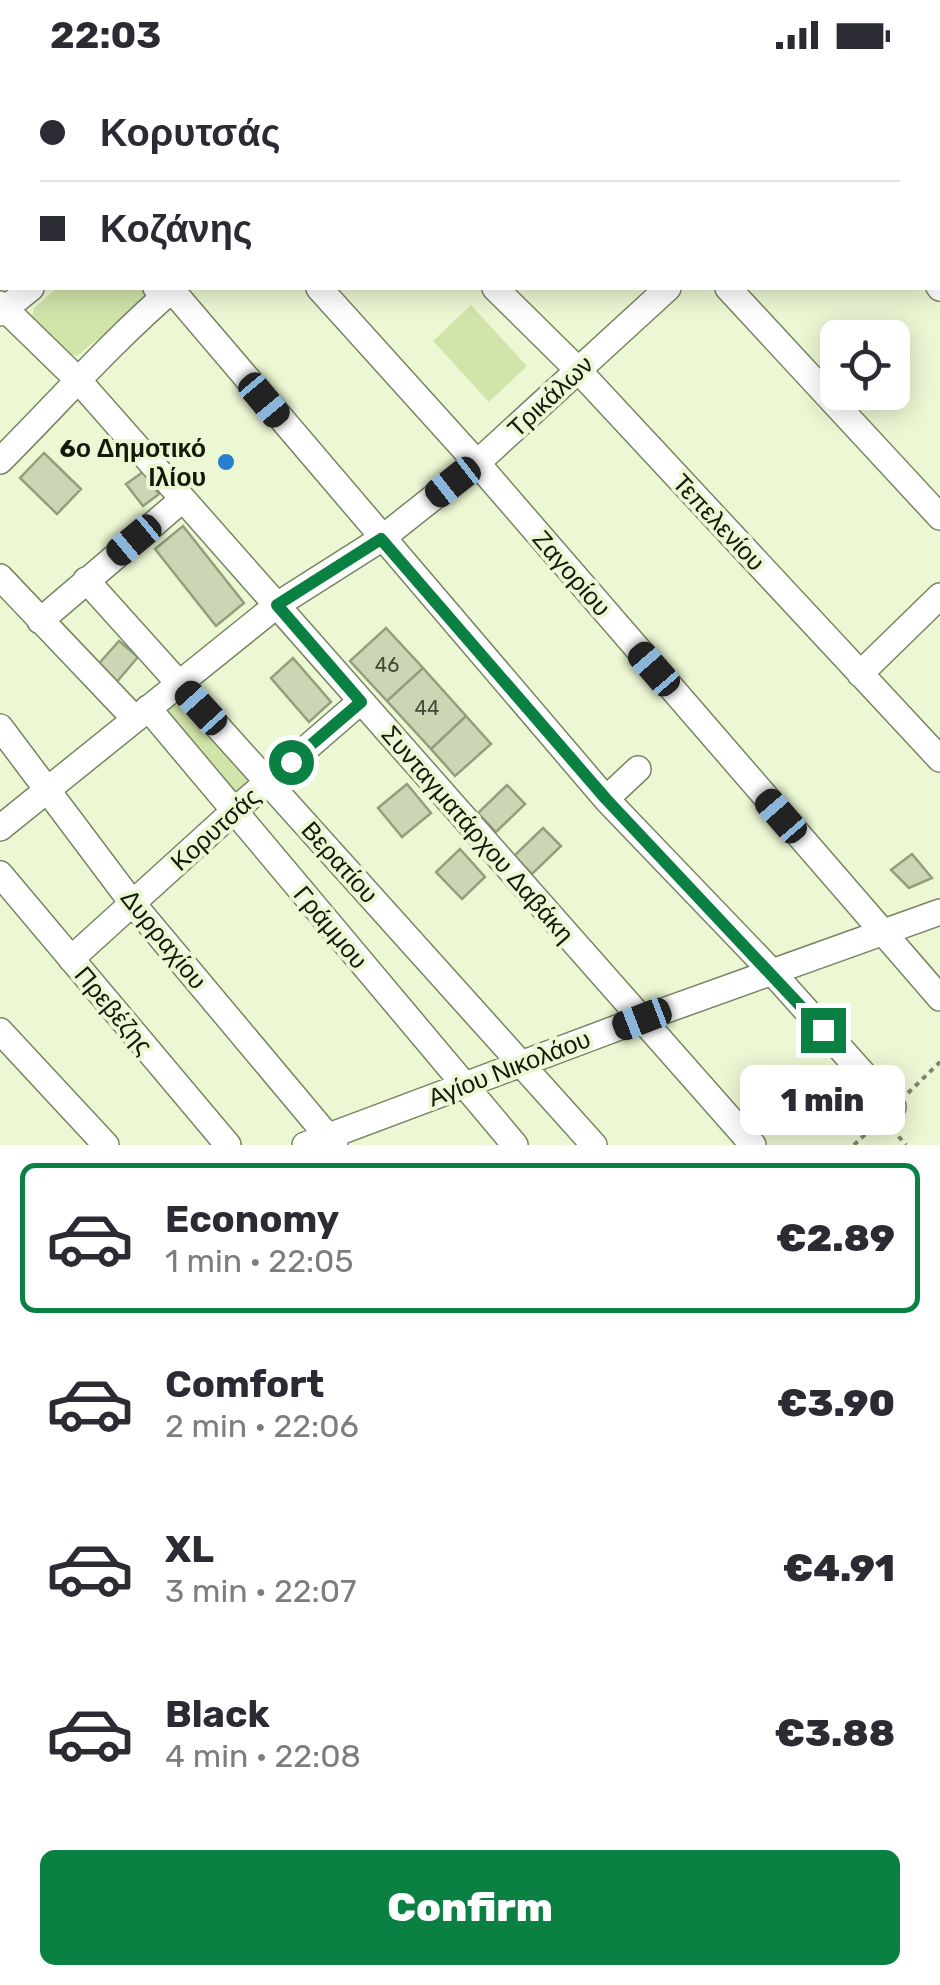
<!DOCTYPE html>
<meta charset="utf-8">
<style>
body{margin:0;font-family:Rubik,sans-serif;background:#f7f7f7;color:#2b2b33;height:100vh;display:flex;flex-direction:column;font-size:38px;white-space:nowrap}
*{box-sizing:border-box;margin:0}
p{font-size:32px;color:#7c7c81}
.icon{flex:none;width:55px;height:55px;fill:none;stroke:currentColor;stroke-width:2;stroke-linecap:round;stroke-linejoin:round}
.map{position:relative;height:1075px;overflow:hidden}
.panel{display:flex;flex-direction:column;background:#fff;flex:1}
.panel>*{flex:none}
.banner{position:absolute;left:0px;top:0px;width:940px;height:220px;box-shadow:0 5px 25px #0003;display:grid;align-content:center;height:220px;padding:0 40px;background:#fff}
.fabs{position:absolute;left:820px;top:250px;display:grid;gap:20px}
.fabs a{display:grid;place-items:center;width:90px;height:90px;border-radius:15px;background:#fff;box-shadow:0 5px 25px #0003;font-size:50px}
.end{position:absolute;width:45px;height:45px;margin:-22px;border:12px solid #0b8043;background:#fff;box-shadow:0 0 0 5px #fff}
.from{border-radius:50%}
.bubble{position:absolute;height:70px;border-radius:15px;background:#fff;box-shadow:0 5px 25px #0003;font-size:32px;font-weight:800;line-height:70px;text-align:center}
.car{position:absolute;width:30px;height:60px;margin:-30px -15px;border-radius:12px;box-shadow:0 0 8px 2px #0007;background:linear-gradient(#222 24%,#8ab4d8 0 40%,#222 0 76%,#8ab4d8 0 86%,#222 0)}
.banner b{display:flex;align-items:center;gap:35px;height:95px;font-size:38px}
.banner b+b{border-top:2px solid #e1e1e2}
.banner i{width:25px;height:25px;background:#2b2b33}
ul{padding:18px 0 0;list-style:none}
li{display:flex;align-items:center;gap:30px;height:150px;margin:0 20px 15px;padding:0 20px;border:5px solid transparent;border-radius:15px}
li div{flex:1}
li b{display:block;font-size:38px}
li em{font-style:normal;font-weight:800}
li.selected{border-color:#0b8043}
li>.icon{width:90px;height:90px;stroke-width:1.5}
.cta{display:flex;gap:20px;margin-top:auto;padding:20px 40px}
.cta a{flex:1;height:115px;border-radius:15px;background:#0b8043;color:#fff;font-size:40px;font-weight:800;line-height:115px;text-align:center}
.status{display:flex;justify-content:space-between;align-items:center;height:70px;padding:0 50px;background:#fff;direction:ltr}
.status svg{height:28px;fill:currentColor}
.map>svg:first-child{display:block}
</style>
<div class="status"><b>22:03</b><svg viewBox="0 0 49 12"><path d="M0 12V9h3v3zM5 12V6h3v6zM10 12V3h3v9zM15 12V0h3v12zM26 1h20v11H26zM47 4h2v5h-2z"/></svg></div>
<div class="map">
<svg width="940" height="1075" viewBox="0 0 940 1075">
<rect width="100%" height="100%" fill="#ecf8d4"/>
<path fill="#d1e4aa" d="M57 218H141L149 228 77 286 69 284 32 247 34 238Z
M471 235 527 296 489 332 433 271Z
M183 627 254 709 236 724 165 642Z"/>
<path fill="#cbd7b4" stroke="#939e7d" stroke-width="2.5" d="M44 383 81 419 57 444 20 408Z
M143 402 159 424 143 436 126 414Z
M183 456 244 533 216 556 155 479Z
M386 558 423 598 387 631 350 591Z
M119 571 138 587 115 614 96 597Z
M293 588 331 632 309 652 271 608Z
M423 598 466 646 431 679 387 631Z
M466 646 491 674 455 706 431 679Z
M407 714 431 743 402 767 378 738Z
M507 715 525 734 496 762 478 743Z
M543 758 561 776 532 804 514 786Z
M460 779 485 807 462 829 436 802Z
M912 784 932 808 909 818 891 800Z"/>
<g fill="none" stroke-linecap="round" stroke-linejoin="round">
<defs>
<path id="minor" d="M151 0 152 2
M274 0 276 2
M402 0 404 2
M538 0 540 2
M754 0 756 2
M453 2 456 0
M615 2H616
M904 2 907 0
M0 21 2 24
M938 30 940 33
M938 186 940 184
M938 215 940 218
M156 218 171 219 606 729 772 902 893 1037
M319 218 477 393 940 928
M495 218 578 300 940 689
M728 218 940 447
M0 234 78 310 753 1075
M0 243 31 218
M0 391C58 333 112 271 174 218
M0 507 135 649
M86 510 594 1075
M40 551 183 429
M860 604 940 526
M148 638 515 1075
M0 657 133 834 335 1075
M606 729 638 699
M0 758 277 535 381 469 477 393 668 218
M0 804 228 1075
M71 889 234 741 361 631
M0 961 106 1075
M305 1075 641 949 940 842"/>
</defs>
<use href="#minor" stroke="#798463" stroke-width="28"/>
<path stroke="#7e866e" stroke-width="4" stroke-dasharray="5 5" stroke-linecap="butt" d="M908 1023 940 992
M892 1059 906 1075
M854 1075 876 1054"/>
<use href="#minor" stroke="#fff" stroke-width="25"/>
</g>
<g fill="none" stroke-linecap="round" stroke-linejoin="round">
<path stroke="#0b8043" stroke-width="12" d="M291 692 361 632 277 535 381 469 606 729 823 960"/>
</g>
<circle fill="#297fcd" stroke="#ecf8d4" stroke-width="4" cx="226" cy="392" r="10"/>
<g text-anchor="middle" stroke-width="8" stroke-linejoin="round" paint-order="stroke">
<g font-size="20" fill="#424836">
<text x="387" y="602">46</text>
<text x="427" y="645">44</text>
</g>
<g font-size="25" fill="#15190c" stroke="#ecf8d4">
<text transform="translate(550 326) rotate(-43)" y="9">Τρικάλων</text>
<text transform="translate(719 452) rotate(47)" y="9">Τεπελενίου</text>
<text transform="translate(572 503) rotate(49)" y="9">Ζαγορίου</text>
<text transform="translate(215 759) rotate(-42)" y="9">Κορυτσάς</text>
<text transform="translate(478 764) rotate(49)" y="9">Συνταγματάρχου Δαβάκη</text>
<text transform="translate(340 792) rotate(48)" y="9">Βερατίου</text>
<text transform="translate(331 857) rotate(50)" y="9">Γράμμου</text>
<text transform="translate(164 869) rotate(51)" y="9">Δυρραχίου</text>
<text transform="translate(114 940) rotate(50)" y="9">Πρεβέζης</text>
<text transform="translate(509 998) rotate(-21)" y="9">Αγίου Νικολάου</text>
</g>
<g font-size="25" font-weight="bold" fill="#15190c" stroke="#ecf8d4" text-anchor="end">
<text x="206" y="387">6ο Δημοτικό<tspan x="206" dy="29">Ιλίου</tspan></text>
</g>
</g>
</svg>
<div class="fabs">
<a><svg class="icon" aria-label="locate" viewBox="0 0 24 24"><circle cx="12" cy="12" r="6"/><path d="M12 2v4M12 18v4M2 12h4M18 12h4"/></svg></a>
</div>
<i class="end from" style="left:291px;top:692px"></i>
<i class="end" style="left:823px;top:960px"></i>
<div class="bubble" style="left:740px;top:995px;width:165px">1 min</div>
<i class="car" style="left:264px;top:330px;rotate:140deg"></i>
<i class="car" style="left:453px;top:412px;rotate:232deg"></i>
<i class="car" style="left:134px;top:470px;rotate:230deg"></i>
<i class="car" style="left:654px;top:599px;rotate:319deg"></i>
<i class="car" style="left:201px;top:638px;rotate:318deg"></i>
<i class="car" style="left:781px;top:746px;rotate:319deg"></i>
<i class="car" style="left:642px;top:949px;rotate:249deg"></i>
<div class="banner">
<b><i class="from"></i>Κορυτσάς</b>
<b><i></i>Κοζάνης</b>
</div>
</div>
<section class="panel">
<ul>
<li class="selected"><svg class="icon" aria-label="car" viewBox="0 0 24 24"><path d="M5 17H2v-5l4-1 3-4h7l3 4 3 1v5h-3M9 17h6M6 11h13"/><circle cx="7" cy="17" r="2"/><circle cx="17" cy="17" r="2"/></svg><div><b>Economy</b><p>1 min · 22:05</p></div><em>€2.89</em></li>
<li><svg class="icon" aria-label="car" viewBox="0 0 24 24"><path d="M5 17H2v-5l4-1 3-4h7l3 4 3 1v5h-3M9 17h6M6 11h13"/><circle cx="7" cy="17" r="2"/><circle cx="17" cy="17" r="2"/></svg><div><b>Comfort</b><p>2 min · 22:06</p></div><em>€3.90</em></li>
<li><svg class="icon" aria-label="car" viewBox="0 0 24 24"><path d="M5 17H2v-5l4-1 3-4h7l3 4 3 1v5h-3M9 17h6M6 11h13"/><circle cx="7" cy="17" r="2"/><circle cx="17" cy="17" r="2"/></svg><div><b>XL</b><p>3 min · 22:07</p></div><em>€4.91</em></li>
<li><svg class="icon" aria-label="car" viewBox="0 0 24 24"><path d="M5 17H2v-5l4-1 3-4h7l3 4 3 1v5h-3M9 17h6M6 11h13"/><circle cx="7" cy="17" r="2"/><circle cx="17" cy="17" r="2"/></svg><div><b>Black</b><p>4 min · 22:08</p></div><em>€3.88</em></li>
</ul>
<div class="cta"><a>Confirm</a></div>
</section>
